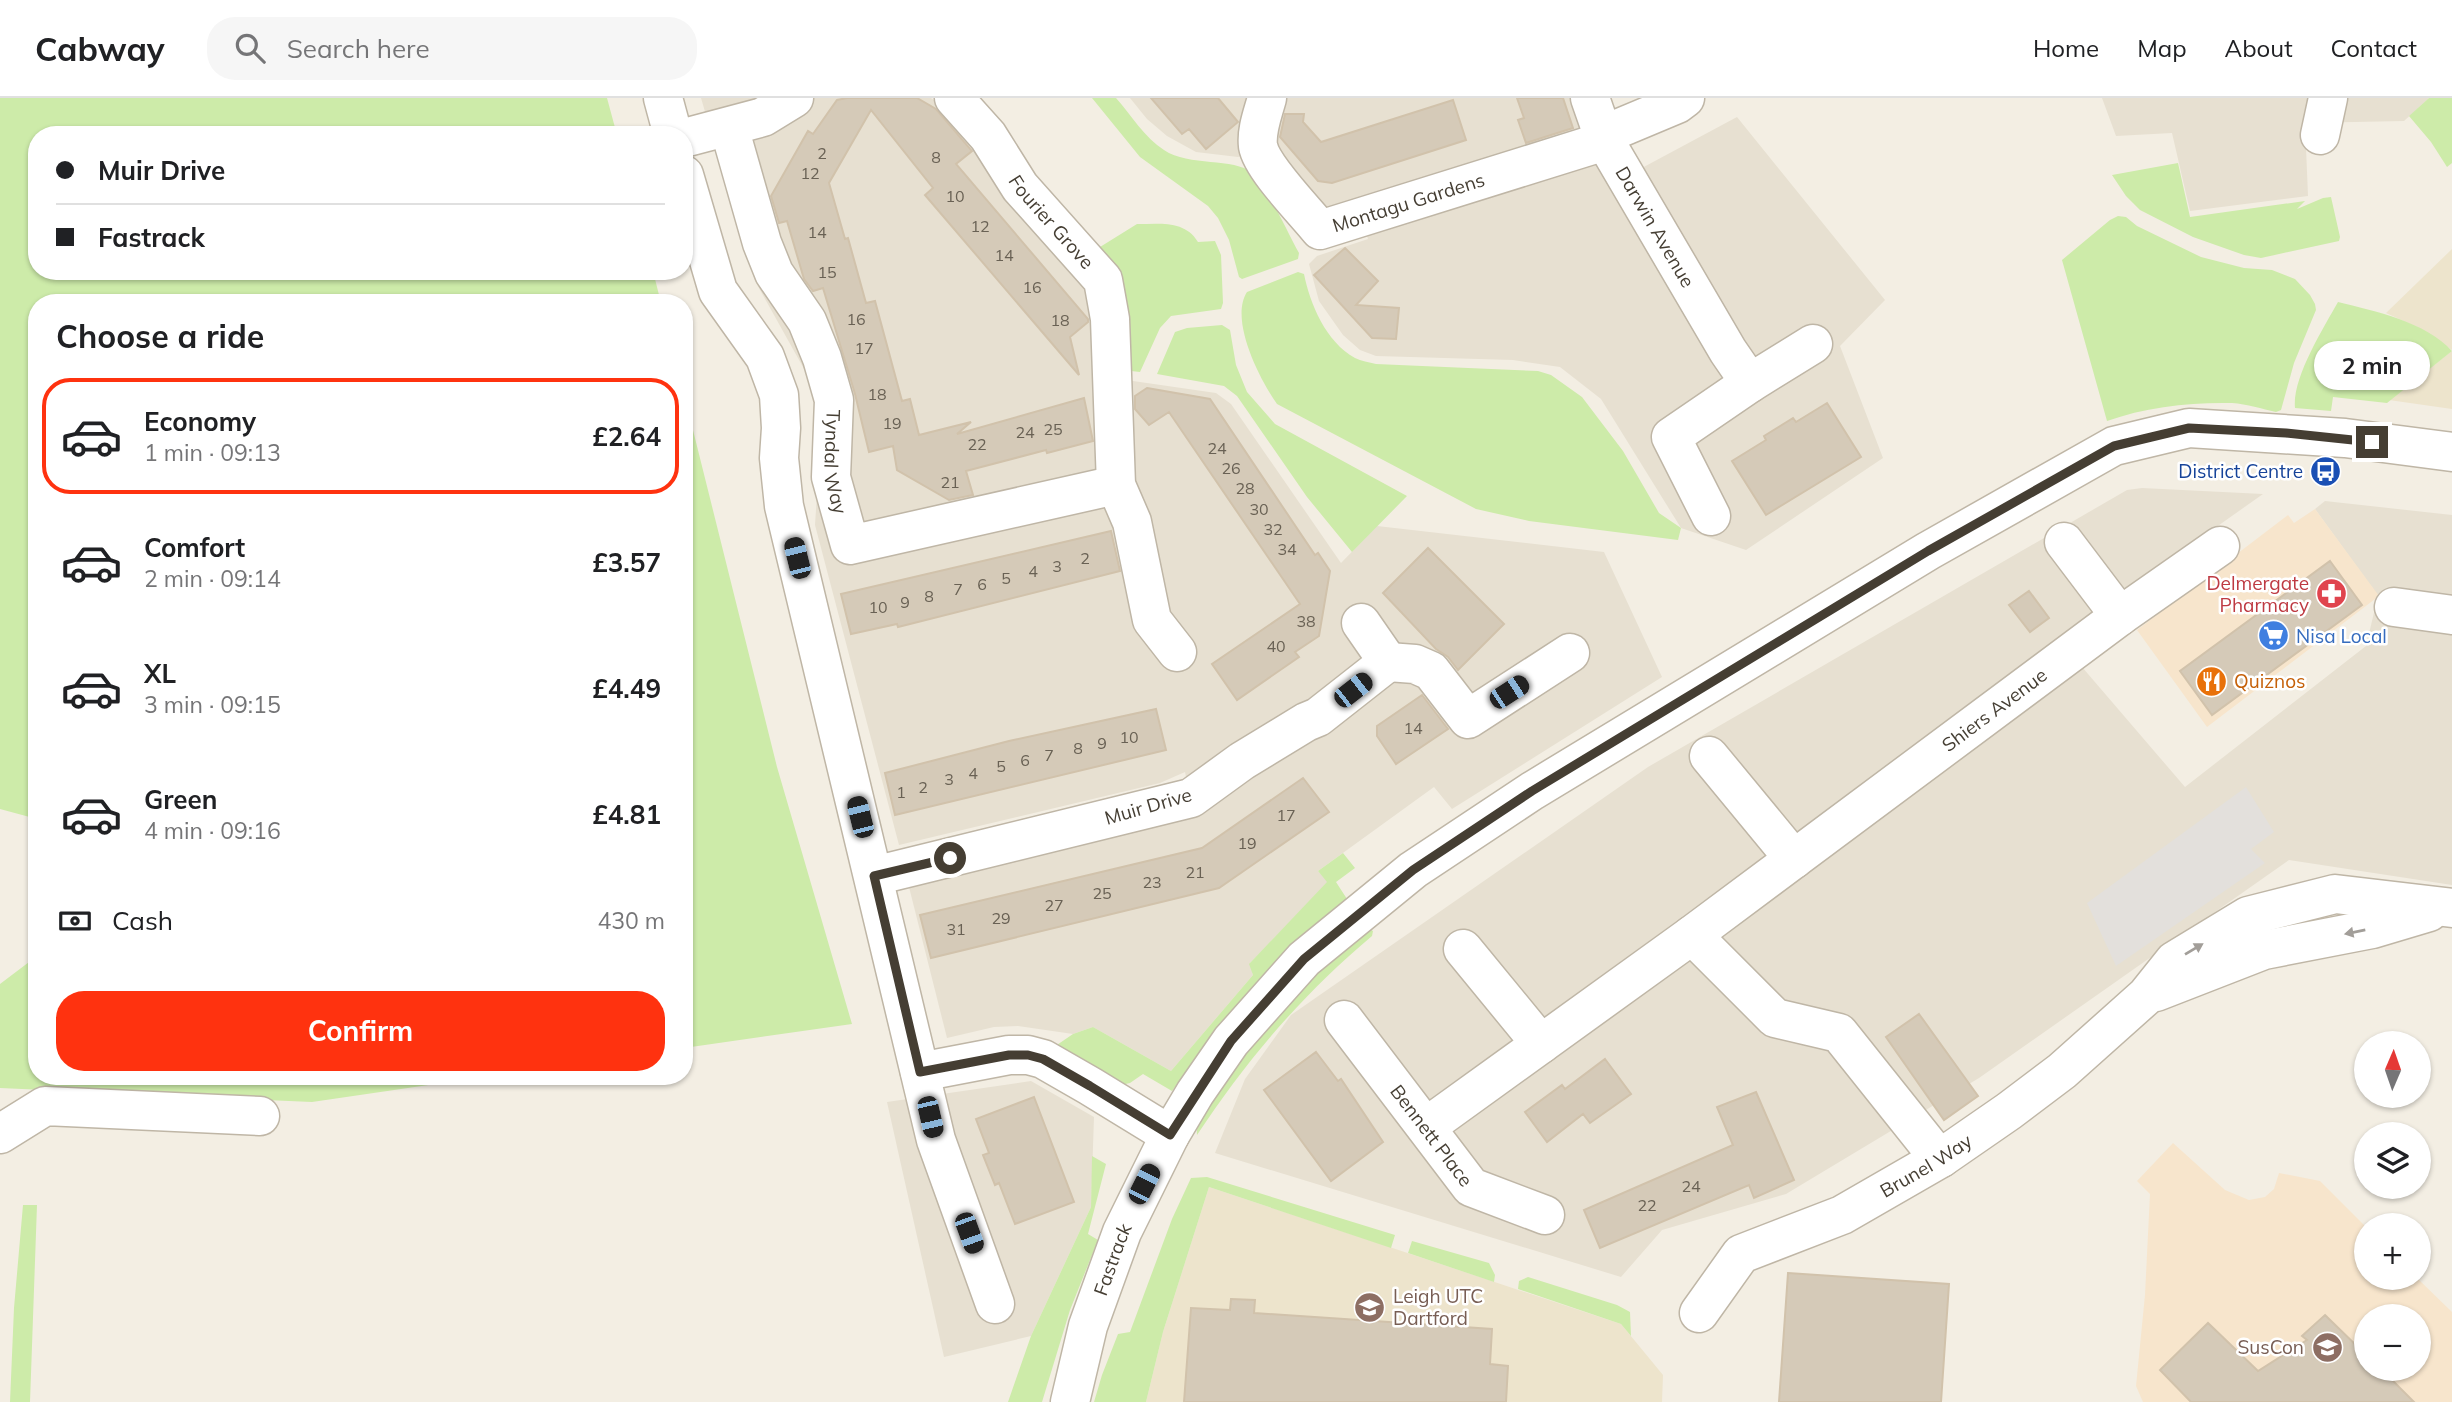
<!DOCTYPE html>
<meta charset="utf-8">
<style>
body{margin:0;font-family:Mulish,sans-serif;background:#f6f6f6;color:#202124;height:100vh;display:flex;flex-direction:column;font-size:26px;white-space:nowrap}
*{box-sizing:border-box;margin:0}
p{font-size:23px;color:#757577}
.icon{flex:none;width:38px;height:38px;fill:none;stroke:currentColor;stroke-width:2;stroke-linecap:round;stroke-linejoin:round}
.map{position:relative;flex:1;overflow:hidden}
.drawer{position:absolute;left:28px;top:196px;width:665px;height:791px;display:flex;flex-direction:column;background:#fff;border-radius:28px;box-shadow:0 2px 5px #0004}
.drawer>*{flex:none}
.guide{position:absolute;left:28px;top:28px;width:665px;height:154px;border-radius:28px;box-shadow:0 2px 5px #0004;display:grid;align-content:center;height:154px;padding:0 28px;background:#fff}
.needle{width:46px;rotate:2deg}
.controls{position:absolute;left:2354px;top:933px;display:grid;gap:14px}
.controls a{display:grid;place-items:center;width:77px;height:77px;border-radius:50%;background:#fff;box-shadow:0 2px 5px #0004;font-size:35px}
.end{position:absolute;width:32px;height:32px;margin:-16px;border:9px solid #453e33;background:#fff;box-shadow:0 0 0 4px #fff}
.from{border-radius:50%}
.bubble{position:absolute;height:49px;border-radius:24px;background:#fff;box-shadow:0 2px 5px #0004;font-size:23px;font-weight:700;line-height:49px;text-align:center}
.car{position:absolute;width:21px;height:42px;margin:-21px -10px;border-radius:9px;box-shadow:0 0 5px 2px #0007;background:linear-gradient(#222 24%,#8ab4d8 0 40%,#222 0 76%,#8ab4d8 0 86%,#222 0)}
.guide b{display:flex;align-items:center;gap:24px;height:66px;font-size:26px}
.guide b+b{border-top:2px solid #e0e0e0}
.guide i{width:18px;height:18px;background:#202124}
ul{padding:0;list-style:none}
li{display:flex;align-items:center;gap:21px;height:116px;margin:0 14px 10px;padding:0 14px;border:4px solid transparent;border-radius:28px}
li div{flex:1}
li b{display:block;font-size:26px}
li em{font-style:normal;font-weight:700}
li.selected{border-color:#ff320f}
li>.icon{width:63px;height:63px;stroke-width:1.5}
h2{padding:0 28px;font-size:32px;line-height:84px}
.pay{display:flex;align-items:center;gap:18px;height:77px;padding:0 28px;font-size:26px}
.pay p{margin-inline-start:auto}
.action{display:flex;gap:14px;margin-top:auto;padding:14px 28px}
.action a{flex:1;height:80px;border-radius:28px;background:#ff320f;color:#fff;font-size:28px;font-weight:700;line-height:80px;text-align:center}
header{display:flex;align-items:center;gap:42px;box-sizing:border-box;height:98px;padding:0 35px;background:#fff;border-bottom:2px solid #e0e0e0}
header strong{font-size:33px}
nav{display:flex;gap:38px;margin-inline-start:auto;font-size:24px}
.search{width:490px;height:63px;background:#f6f6f6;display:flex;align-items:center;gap:18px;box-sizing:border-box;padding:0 24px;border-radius:28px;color:#757577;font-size:26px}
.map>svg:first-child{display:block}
</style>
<header>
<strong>Cabway</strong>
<div class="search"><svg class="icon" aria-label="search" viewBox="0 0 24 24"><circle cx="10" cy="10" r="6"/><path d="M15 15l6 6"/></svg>Search here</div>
<nav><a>Home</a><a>Map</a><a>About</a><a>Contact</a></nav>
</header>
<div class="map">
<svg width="2452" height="1304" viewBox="0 0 2452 1304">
<rect width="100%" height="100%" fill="#f3eee3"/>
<path fill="#e7e0d1" d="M701 0H931L939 6 1092 193 1099 282 1133 283 1216 295 1231 306 1341 465 1377 428 1604 454 1662 579 1452 711 1434 689 1318 773 1328 784 1250 865 1253 877 1171 973 1093 929 1073 936 1018 928 994 929 947 940 909 789 1194 719 1185 674 1160 685 899 747 815 427 823 305 755 183Z
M1130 0H1580L1612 86 1737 19 1885 202 1840 248 1883 360 1746 452 1681 430 1601 301 1560 269 1513 262 1376 258 1360 252 1343 237 1319 203 1309 166 1317 158 1368 141 1359 112 1328 120 1268 48 1238 59 1196 54 1167 38 1147 21Z
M2102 0H2429L2404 23 2305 25 2308 98 2190 113 2172 35 2116 38Z
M2142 390 2263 396 2058 541 2185 689 2366 548 2378 498 2315 411 2325 403 2452 417V787L2289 762 1979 980 1786 1096 1662 1132 1621 1179 1215 1055 1245 981 1291 917 1648 669 2127 392Z
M1031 983 1094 1019 1091 1109 1031 1238 944 1259 887 1004Z"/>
<path fill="#f7e5cc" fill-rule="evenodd" d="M2315 411 2379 498 2207 629 2137 532 2288 417 2294 425Z
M2173 1045 2225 1092 2249 1102 2265 1099 2274 1091 2279 1075 2320 1083 2366 1129V1180H2417L2452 1214V1304H2143L2136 1288 2145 1197 2150 1096 2137 1083ZM2366 1218H2418V1270H2366Z"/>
<path fill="#ede4cc" d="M2452 151V252L2421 231 2386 215Z
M2452 253V311L2389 302Z
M1209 1089 1621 1226 1663 1277 1662 1304H1146L1163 1234Z"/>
<path fill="#cdeba9" d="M0 0H607L617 37H37V173H653L661 205H37V721L0 711Z
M1092 0H1116C1131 17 1145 40 1164 52 1189 69 1234 59 1252 75 1269 91 1287 134 1299 155L1298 161 1242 181 1239 179 1229 142 1218 120 1208 108 1140 59Z
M2429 0H2452V65L2447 69 2431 44 2409 18Z
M2178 65 2190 119 2305 103 2297 111 2323 100 2331 99 2340 139 2339 143 2261 160 2244 157 2193 139 2140 112 2126 98 2112 77Z
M2118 118 2126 119 2137 128 2201 159 2244 170 2272 172 2295 181 2310 197 2315 206 2316 212 2294 265 2281 312 2276 314C2262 311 2247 306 2232 305 2192 304 2145 309 2107 323L2062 162 2110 122Z
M1137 126C1160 126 1185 122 1198 144L1215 143 1221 157 1223 205 1221 211 1171 218 1160 230 1140 274 1131 273 1125 226 1124 187 1120 175 1100 149Z
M1298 174 1304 176C1310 206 1326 244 1355 260 1361 263 1369 264 1376 266L1538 273 1551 277 1582 299 1623 353 1659 415 1681 430 1678 442 1529 423 1476 411 1277 306C1260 282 1229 222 1247 194Z
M2338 204C2375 213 2426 224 2452 253L2387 305 2333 299 2331 313 2295 310C2292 280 2323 231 2338 204Z
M1222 227 1230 232 1236 267 1247 294 1275 326 1407 398 1352 454 1307 399 1237 298 1224 288 1157 276 1175 234 1187 230Z
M684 296 777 669 852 926 684 950Z
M1343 755 1355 770 1336 784 1347 801C1315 828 1282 854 1255 886 1226 920 1199 956 1172 993L1143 976 1130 985 1121 987 1051 951 1073 936 1093 929 1171 973 1253 877 1249 866 1327 784 1318 773Z
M1368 830 1373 833 1372 838C1301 898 1248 960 1197 1037 1193 1010 1279 914 1301 891 1322 870 1345 850 1368 830Z
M37 858V978H490L312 1004 0 990V886Z
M1092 1058 1106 1066 1088 1136 1098 1142 1070 1212 1042 1304H1008L1031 1238 1091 1109Z
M1207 1079 1395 1137 1391 1150 1209 1089 1163 1234 1146 1304H1094L1102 1277 1118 1236 1130 1234 1172 1121 1191 1080Z
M23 1107H37L30 1304H10L14 1210Z
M1412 1143 1489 1165 1495 1177 1494 1184 1408 1155Z
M1528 1179 1617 1207 1630 1214 1631 1238 1621 1226 1518 1191 1519 1183Z"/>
<path fill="#e3e0dc" d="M2246 689 2274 734 2251 751 2265 765 2116 868 2087 805Z"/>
<path fill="#d5cab8" stroke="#d1c2ab" stroke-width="2" d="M847 0H917L936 11 972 53 956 66 1088 221V224L1070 239 1079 277 925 97 933 90 871 12 829 85 845 141 848 140 866 205 875 203 902 303 910 301 919 337 971 324 957 336 1084 300 1093 343 1047 355 1046 352 966 373 973 397 949 402 897 372 893 348 869 354 855 296 823 190 813 193 804 181 787 123 779 125 771 98 808 33 813 36 837 2Z
M1151 0H1218L1238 24 1206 51 1189 31 1182 36Z
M1517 0H1563L1573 30 1526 45 1518 22 1524 20Z
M1453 2 1466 42 1332 85 1318 83 1280 39 1285 16H1304L1303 24 1321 44Z
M1345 150 1378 183 1356 207 1399 210 1396 241 1372 240 1314 177Z
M1147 290 1210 301 1315 457 1318 455 1330 473 1319 538 1295 554 1299 559 1237 602 1212 566 1300 506 1169 314 1149 327 1135 311V298Z
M1827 305 1861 359 1766 417 1732 363 1766 342 1764 338 1793 320 1796 324Z
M1111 433 1120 473 898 529 897 526 851 536 841 496Z
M1428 450 1504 526 1458 572 1448 559 1436 551 1383 495Z
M2330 463 2362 507 2212 617 2180 573Z
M2029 493 2049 520 2030 534 2009 507Z
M1422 597 1448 631 1396 666 1377 638V628Z
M1156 611 1166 652 895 717 885 675 1009 643Z
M1303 680 1329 714 1219 790 931 860 920 817 1202 750Z
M1919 916 1978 998 1944 1022 1886 939Z
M1316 954 1338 983 1341 981 1383 1044 1331 1083 1264 992Z
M1605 961 1631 996 1590 1025 1583 1016 1547 1044 1525 1014 1562 987 1565 991Z
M1756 994 1794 1082 1754 1100 1749 1087 1600 1150 1584 1112 1733 1047 1717 1009Z
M1034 999 1074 1104 1015 1126 999 1085 995 1087 983 1057 989 1055 976 1021Z
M1788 1175 1949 1186 1941 1304H1779Z
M1231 1201 1255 1202 1254 1215 1492 1231 1490 1266 1508 1268 1506 1304H1184L1191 1210 1230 1212Z
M2325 1217 2366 1257V1270H2380L2414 1304H2191L2160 1272 2208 1225 2258 1273 2307 1242 2302 1238Z"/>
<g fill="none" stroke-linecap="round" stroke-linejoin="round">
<defs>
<g id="minor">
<path d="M663 0 673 37"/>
<path id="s1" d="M954 0 988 38 1020 89 1103 182 1110 221 1116 387 1132 424 1152 522 1177 554"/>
<path id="s2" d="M1267 0C1263 15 1256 32 1258 48 1262 70 1305 113 1320 132L1605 43"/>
<path id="s3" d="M1590 0 1605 43 1728 253 1750 285"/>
<path id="s4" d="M729 29 762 145 774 175 807 223 822 260 834 302 831 379 850 447 1116 387"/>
<path d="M1603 37 1677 6 1685 0"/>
<path d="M2320 37 2328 0"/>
<path d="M684 40 763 19 794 0"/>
<path d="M684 77 718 193 765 259 779 297 781 330 779 360 784 408 936 1042 995 1206"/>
<path d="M1711 418 1671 339 1750 285 1813 246"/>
<path d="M2064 444 2120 518"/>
<path d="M2394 509 2452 517"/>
<path d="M1361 525 1388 564"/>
<path d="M1388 564 1415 566 1431 573 1468 621 1570 555"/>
<path d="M1709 658 1794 761"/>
<path d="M874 778 1191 700 1242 663 1306 624 1318 619 1388 564"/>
<path d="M1692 837 1775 920 1839 935 1930 1049 1941 1060"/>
<path d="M1463 851 1541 946"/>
<path d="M2156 894 2264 852 2372 831 2429 814"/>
<path id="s5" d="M1344 922 1471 1089 1545 1117"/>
<path d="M920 974 1009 957H1028L1043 961 1090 988 1170 1037"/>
<path id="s6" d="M1426 1029 1692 837 2120 518 2220 448"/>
<path d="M0 1036 45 1008 260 1018"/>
<path id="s7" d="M1699 1215 1741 1156 1842 1117 1941 1060 2009 1013 2062 973 2146 898 2174 863 2248 818 2335 796 2452 810"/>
<path id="s8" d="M1070 1304 1088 1228 1122 1134 1170 1037 1195 995 1231 943 1304 861 1413 772 1532 693 1928 453 2114 348 2189 330 2345 340 2452 354"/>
</g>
</defs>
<use href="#minor" stroke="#bfb6a6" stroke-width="41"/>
<use href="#minor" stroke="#fff" stroke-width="38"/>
</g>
<defs><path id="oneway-solid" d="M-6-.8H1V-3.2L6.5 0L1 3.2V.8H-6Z" transform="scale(1.75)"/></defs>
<g fill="#a29e99">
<use href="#oneway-solid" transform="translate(2355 834) rotate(169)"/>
<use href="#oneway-solid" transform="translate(2194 851) rotate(-31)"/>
</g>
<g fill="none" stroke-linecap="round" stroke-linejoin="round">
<path stroke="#453e33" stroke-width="9" d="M950 760 874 778 920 974 1009 957H1028L1043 961 1090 988 1170 1037 1231 943 1304 861 1413 772 1532 693 1928 453 2114 348 2189 330 2286 335 2372 344"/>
</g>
<defs>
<symbol id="bus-disc" viewBox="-11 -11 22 22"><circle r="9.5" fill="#1a4fb4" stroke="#fff"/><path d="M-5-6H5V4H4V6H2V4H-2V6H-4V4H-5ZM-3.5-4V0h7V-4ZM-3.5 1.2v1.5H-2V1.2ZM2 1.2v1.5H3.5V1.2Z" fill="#fff"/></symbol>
<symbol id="pharmacy-disc" viewBox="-11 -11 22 22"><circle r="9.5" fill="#e0444e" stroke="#fff"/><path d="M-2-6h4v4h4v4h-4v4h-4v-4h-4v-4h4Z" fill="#fff"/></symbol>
<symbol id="supermarket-disc" viewBox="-11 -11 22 22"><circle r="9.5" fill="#3f7fe0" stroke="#fff"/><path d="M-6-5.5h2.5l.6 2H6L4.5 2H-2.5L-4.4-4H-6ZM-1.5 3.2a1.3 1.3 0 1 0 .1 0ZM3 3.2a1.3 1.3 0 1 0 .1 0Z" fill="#fff"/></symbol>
<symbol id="restaurant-disc" viewBox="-11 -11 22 22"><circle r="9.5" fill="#e8710a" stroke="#fff"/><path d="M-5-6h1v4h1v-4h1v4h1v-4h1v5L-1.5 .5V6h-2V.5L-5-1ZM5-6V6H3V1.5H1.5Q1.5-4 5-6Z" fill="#fff"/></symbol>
<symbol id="school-disc" viewBox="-11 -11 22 22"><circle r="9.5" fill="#8d6e63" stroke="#fff"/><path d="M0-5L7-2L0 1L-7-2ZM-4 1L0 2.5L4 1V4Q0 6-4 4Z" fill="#fff"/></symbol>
<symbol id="university-disc" viewBox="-11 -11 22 22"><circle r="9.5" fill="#8d6e63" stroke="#fff"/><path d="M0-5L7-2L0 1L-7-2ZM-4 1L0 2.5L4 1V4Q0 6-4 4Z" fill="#fff"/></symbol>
</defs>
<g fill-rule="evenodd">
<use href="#bus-disc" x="2308" y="356" width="35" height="35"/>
<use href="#pharmacy-disc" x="2314" y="478" width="35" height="35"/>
<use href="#supermarket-disc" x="2256" y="520" width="35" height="35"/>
<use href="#restaurant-disc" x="2194" y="566" width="35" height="35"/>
<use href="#school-disc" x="1352" y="1192" width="35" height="35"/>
<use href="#university-disc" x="2310" y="1232" width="35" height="35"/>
</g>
<g text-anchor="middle" stroke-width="5" stroke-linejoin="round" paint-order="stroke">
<g font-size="16" fill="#696154">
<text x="822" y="61">2</text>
<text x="936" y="65">8</text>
<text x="810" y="81">12</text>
<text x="955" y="104">10</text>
<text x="980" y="134">12</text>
<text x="817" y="140">14</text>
<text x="1004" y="163">14</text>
<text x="827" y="180">15</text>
<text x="1032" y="195">16</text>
<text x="856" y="227">16</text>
<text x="1060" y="228">18</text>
<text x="864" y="256">17</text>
<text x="877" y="302">18</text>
<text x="892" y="331">19</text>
<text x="1053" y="337">25</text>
<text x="1025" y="340">24</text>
<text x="977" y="352">22</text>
<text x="1217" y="356">24</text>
<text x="1231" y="376">26</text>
<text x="950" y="390">21</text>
<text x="1245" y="396">28</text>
<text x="1259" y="417">30</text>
<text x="1273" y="437">32</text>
<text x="1287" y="457">34</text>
<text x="1085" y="466">2</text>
<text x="1057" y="474">3</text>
<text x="1033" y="479">4</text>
<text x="1006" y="486">5</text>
<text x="982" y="492">6</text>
<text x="958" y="497">7</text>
<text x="929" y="504">8</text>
<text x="905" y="510">9</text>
<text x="878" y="515">10</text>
<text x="1306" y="529">38</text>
<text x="1276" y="554">40</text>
<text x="1413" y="636">14</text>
<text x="1129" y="645">10</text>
<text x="1102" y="651">9</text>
<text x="1078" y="656">8</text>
<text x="1049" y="663">7</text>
<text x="1025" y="668">6</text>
<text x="1001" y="674">5</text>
<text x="973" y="681">4</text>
<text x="949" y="687">3</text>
<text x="923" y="695">2</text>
<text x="901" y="700">1</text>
<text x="1286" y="723">17</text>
<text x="1247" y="751">19</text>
<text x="1195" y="780">21</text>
<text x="1152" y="790">23</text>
<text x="1102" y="801">25</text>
<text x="1054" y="813">27</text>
<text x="1001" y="826">29</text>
<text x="956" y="837">31</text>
<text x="1691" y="1094">24</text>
<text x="1647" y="1113">22</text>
</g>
<g font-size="19" fill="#453e33" stroke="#fff">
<text dy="7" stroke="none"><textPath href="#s2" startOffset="247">Montagu Gardens</textPath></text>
<text dy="7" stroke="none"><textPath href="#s1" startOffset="158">Fourier Grove</textPath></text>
<text dy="7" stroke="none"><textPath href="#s3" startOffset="145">Darwin Avenue</textPath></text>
<text dy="7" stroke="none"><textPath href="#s4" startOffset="357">Tyndal Way</textPath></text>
<text dy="7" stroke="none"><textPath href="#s6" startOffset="705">Shiers Avenue</textPath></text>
<text transform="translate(1148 708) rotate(-16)" y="7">Muir Drive</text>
<text dy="7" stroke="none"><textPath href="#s5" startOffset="145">Bennett Place</textPath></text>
<text dy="7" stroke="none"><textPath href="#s7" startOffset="278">Brunel Way</textPath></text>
<text dy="7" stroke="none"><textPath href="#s8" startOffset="149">Fastrack</textPath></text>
</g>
<g font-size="19" fill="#164399" stroke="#fff" text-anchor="end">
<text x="2303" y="380">District Centre</text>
</g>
<g font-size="19" fill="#be3a42" stroke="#fff" text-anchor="end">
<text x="2309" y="492">Delmergate<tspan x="2309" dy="22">Pharmacy</tspan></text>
</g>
<g font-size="19" fill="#366cbe" stroke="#fff" text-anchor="start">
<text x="2296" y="545">Nisa Local</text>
</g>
<g font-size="19" fill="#c56008" stroke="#fff" text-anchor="start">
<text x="2234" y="590">Quiznos</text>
</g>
<g font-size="19" fill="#785e54" stroke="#fff" text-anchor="start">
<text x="1393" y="1205">Leigh UTC<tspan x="1393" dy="22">Dartford</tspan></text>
<text x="2304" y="1256" text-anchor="end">SusCon</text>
</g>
</g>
</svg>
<div class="controls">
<a><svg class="needle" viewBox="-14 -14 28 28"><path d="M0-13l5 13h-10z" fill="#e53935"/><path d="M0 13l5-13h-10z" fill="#757577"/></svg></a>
<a><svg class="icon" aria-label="layers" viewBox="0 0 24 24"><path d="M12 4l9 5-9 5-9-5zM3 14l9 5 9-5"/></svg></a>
<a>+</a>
<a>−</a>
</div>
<i class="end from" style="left:950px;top:760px"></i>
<i class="end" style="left:2372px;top:344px"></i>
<div class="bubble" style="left:2314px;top:243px;width:116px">2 min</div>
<i class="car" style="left:797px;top:460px;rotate:346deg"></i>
<i class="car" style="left:1353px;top:592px;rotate:52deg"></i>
<i class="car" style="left:1509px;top:594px;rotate:57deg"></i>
<i class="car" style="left:860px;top:719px;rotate:346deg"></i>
<i class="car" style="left:930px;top:1019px;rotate:167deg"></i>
<i class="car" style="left:1144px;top:1086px;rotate:27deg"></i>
<i class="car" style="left:969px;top:1135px;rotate:160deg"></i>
<div class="guide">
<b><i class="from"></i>Muir Drive</b>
<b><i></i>Fastrack</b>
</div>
<section class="drawer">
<h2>Choose a ride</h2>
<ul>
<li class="selected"><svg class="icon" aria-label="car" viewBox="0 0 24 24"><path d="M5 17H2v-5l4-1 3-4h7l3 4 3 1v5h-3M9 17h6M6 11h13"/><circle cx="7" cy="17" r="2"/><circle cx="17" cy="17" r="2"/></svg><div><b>Economy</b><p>1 min · 09:13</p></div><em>£2.64</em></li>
<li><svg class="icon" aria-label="car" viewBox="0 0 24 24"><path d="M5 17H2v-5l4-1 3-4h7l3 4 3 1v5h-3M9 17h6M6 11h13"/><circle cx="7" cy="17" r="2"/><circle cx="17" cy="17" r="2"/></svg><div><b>Comfort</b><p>2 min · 09:14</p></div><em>£3.57</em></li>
<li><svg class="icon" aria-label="car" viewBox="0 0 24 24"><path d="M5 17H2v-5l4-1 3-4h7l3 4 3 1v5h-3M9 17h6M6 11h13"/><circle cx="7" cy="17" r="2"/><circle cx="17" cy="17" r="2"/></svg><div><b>XL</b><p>3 min · 09:15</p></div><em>£4.49</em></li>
<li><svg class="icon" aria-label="car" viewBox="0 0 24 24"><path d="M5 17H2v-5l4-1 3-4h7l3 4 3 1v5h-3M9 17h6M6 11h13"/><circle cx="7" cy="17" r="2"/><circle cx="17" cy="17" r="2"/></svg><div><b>Green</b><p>4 min · 09:16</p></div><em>£4.81</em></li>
</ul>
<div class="pay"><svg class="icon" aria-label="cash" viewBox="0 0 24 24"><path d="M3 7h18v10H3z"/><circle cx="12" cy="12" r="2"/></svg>Cash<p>430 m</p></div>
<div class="action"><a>Confirm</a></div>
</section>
</div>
